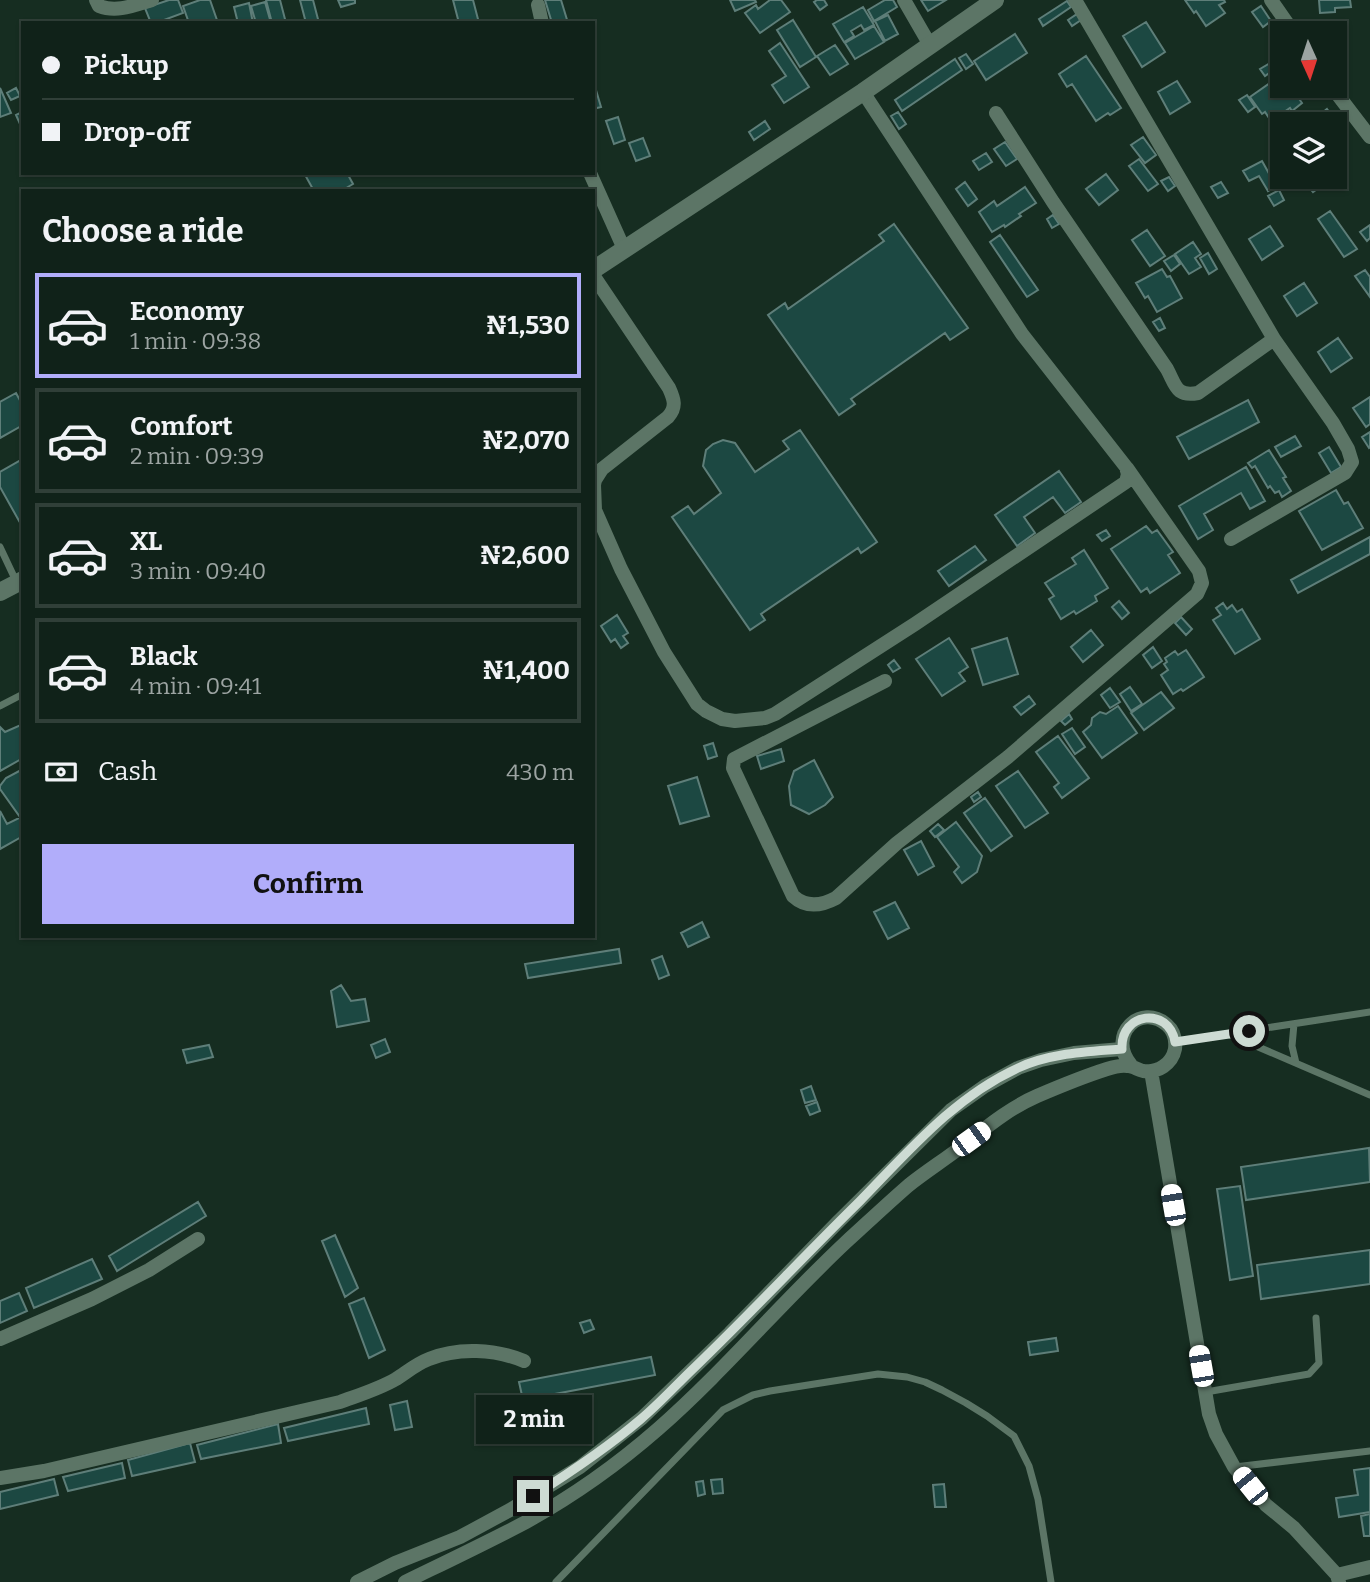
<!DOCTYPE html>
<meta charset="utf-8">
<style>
body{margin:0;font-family:Bitter,serif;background:#192a22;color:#f1f3f6;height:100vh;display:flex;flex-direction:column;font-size:26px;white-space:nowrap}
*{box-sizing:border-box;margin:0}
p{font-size:23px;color:#9ca4a2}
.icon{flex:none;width:38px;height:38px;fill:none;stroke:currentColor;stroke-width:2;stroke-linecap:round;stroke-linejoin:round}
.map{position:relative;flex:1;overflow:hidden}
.side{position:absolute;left:21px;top:189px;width:574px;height:749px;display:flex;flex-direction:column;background:#102219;border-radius:0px;box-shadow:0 2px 5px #0004,0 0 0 2px #303f38}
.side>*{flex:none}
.top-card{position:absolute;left:21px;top:21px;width:574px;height:154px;border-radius:0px;box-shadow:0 2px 5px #0004,0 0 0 2px #303f38;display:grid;align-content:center;height:154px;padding:0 21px;background:#102219}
.needle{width:46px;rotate:177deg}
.fabs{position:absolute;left:1270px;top:21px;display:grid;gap:14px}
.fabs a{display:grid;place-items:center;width:77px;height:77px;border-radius:0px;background:#102219;box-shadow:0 2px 5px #0004,0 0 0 2px #303f38;font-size:35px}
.end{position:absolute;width:32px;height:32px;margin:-16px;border:9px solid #cddbd3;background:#111;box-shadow:0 0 0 4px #111}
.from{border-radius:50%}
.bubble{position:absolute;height:49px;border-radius:0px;background:#102219;box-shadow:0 2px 5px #0004,0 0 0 2px #303f38;font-size:23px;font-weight:700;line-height:49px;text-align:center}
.car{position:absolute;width:21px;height:42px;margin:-21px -10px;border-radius:9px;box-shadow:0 0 5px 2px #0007;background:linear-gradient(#fff 24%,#345 0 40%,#fff 0 76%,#345 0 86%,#fff 0)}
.top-card b{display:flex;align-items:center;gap:24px;height:66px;font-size:26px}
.top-card b+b{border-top:2px solid #303f38}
.top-card i{width:18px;height:18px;background:#f1f3f6}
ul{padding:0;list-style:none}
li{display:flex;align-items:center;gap:21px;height:105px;margin:0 14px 10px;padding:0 7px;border:4px solid #303f38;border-radius:0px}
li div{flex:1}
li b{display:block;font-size:26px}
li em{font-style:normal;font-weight:700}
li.active{border-color:#b1adfa}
li>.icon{width:63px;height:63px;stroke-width:1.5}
h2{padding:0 21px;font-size:32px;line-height:84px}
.pay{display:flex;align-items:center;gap:18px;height:77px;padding:0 21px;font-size:26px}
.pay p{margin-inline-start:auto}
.cta{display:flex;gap:14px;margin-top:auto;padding:14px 21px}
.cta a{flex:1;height:80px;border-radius:0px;background:#b1adfa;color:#111;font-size:28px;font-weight:700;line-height:80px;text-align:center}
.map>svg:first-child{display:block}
</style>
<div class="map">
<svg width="1370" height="1582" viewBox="0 0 1370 1582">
<rect width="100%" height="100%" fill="#162d21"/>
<path fill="#1c4842" stroke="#5e7e79" stroke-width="2" d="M169 0H178L183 13 156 23H151L145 8Z
M200 0H210L218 23H189L183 6Z
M266 0H280L286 23H272Z
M300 0H313L319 23H306Z
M338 0H355V3L341 7Z
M453 0H473L479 23H459Z
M545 0H561L568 23H552Z
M730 0H755L756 2 735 11Z
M770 0H781L790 12 760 33 745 13 756 5 758 9Z
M817 0H824L827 5 820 10 814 2Z
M885 0H893L897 7 874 21 868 10Z
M921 0H946L928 11Z
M1185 0H1224L1225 2 1219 5 1225 13 1206 26 1196 11 1194 13Z
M1319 0H1350L1351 7 1335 8V12L1320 13Z
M1067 1 1071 7 1043 26 1039 19Z
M265 2 271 23H256L251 6Z
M249 3 253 23H238L234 7Z
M1261 6 1271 21 1263 27 1252 12Z
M863 7 874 25 864 30 861 25 851 31 854 36 844 42 833 24Z
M1077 14 1081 20 1072 26 1068 20Z
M888 15 898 34 885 41 875 21Z
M793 20 816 57 800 67 777 30Z
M1146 22 1165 52 1142 67 1123 36Z
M874 26 884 42 855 59 845 43Z
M1015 34 1027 53 986 80 974 61Z
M780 43 809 87 784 103 772 85 786 76 769 51Z
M835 45 848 64 830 75 817 56Z
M966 54 973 64 966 69 959 58Z
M1086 56 1121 108 1110 115 1108 113 1096 121 1072 84 1067 87 1059 74Z
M955 59 962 70 902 111 895 100Z
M1275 60 1279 66 1265 76 1260 69Z
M593 80 601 107 593 109Z
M1177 81 1190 102 1170 114 1158 92Z
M1270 83 1274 89 1283 83V86H1290L1302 103 1292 111 1290 108 1271 121 1265 112 1262 114 1250 97Z
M0 88 11 113 0 117Z
M16 88 20 96 11 100 7 93Z
M1247 95 1255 107 1248 112 1239 100Z
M1327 109 1339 124 1335 127V124H1319L1320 123 1316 118Z
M22 112 23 123 20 124 16 115Z
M898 112 906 124 899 129 891 116Z
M618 117 625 140 614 144 606 121Z
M765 121 770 129 754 140 749 132Z
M1143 137 1156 155 1145 163 1131 145Z
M643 138 650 156 636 161 629 143Z
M1005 142 1017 159 1006 166 994 149Z
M986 153 992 162 979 170 973 161Z
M1139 159 1158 184 1148 191 1129 166Z
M1335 160 1342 169 1335 175Z
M1262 161 1276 186 1268 191 1259 176 1249 181 1243 171Z
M304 173H347L353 184 341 191H314Z
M1106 174 1118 190 1099 205 1086 189Z
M1169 177 1175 186 1168 191 1161 181Z
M1301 177H1333L1313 192Z
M965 182 977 199 968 206 956 189Z
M1221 182 1228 193 1218 198 1211 187Z
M1025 187 1036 203 1019 214 1021 216 1005 227 1004 225 992 232 979 212 994 201 997 206Z
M1279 190 1284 200 1274 206 1268 196Z
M1330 211 1357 249 1344 257 1318 219Z
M1053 215 1059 224 1052 228 1047 219Z
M894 224 968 328 950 340 945 333 851 399 855 404 839 415 768 315 785 303 788 309 884 241 879 235Z
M1370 225V238L1367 241 1360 232Z
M1270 226 1283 246 1262 260 1249 239Z
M1147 230 1165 256 1150 266 1132 240Z
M1000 235 1038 290 1027 297 990 242Z
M1193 242 1201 254 1195 258 1201 267 1189 274 1175 254Z
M1208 253 1217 269 1209 274 1200 258Z
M1174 255 1180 264 1171 271 1164 261Z
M1162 269 1167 277 1170 276 1182 298 1157 312 1148 296 1145 298 1136 283Z
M1365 270 1370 277V297L1355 276Z
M1304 283 1317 303 1297 316 1284 296Z
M1160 318 1165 328 1159 331 1153 322Z
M1338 338 1352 358 1331 372 1318 352Z
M16 393 23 406V425L0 438V402Z
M1370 397V424L1366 427 1353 408Z
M1248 400 1259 422 1189 459 1177 437Z
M800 430 877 542 861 553 858 548 761 614 765 620 750 630 672 517 688 506 694 514 721 493 703 466 706 450 713 444 723 440 735 443 755 472 789 449 783 441Z
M1370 432V447L1369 448 1362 437Z
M1295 436 1301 446 1281 457 1275 447Z
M1329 447 1341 467 1331 473 1319 453Z
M1269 450 1286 477 1283 478 1291 491 1282 497 1279 491 1275 493 1270 486 1268 488 1255 466 1252 468 1248 463Z
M21 460 23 464V528L0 487V472Z
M1246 467 1265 501 1250 509 1241 493 1204 514 1213 530 1198 539 1179 506Z
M1059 471 1081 502 1065 513 1053 497 1024 517 1035 533 1017 546 995 515Z
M1336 490 1344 504 1348 502 1363 528 1322 550 1299 511Z
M1146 526 1152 533 1157 530 1173 552 1168 555 1180 573 1150 593 1147 588 1141 592 1111 549Z
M1106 530 1110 536 1102 541 1097 535Z
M1370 537V554L1298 593 1291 580Z
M975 546 986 560 949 586 938 571Z
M1084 550 1108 588 1095 596 1097 601 1076 614 1074 611 1061 619 1049 599 1054 596 1045 583 1076 564 1072 558Z
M1119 601 1129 613 1122 619 1112 607Z
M1223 603 1227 609 1232 605 1237 612 1242 609 1260 639 1235 654 1213 620 1221 615 1216 608Z
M617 615 628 633 623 636 628 643 621 648 615 639 611 642 601 626Z
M1181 617 1192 629 1186 635 1175 623Z
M1091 630 1103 645 1083 662 1071 647Z
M949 638 968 667 959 673 965 681 942 696 916 659Z
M1007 638 1018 674 983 685 972 649Z
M1153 647 1162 661 1152 668 1143 655Z
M1186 650 1204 677 1183 691 1181 689 1173 694 1161 675 1168 670 1164 664 1167 662 1165 658 1175 651 1178 655Z
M894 660 900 668 893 672 888 665Z
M1130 687 1142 704 1131 711 1120 694Z
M1110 688 1120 702 1110 708 1101 695Z
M1161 692 1174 708 1144 730 1131 713Z
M1029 696 1035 704 1021 715 1014 707Z
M1118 706 1137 733 1102 758 1083 732 1091 725 1092 718 1100 712 1106 714Z
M1069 714 1072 719 1065 725 1061 721Z
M23 724V758L0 771V727L5 732Z
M1072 728 1085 747 1075 754 1062 734Z
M1058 736 1089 778 1062 798 1054 787 1059 783 1036 752Z
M713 743 717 756 708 759 704 746Z
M781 749 784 761 761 769 757 756Z
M814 760 833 797 825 805 809 814 791 805 789 786 794 771Z
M23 769V816L20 817 0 789V786L6 778Z
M1018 771 1048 813 1025 828 996 786Z
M697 777 709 816 680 824 668 786Z
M978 792 981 797 974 802 971 797Z
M985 798 1012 836 991 851 964 813Z
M0 811 7 824 23 816V836L0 849Z
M956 822 982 856 977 872 962 883 954 872 959 867 937 837Z
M938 824 944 830 935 837 930 831Z
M921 841 934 866 918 875 904 850Z
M895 902 909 928 888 939 874 912Z
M702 922 709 937 688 947 681 933Z
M619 949 621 963 528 978 525 964Z
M662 956 669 975 659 979 652 960Z
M341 985 351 1001 365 999 369 1021 337 1027 331 991Z
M385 1039 390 1052 376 1058 371 1045Z
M209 1045 213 1057 187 1063 183 1050Z
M811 1086 816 1100 805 1103 801 1090Z
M817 1102 820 1111 810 1115 806 1106Z
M1369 1148 1370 1182 1246 1200 1241 1167Z
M1240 1186 1253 1276 1230 1280 1217 1189Z
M198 1202 206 1216 117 1271 109 1256Z
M335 1235 358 1288 345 1297 322 1241Z
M1370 1250V1284L1261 1299 1257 1265Z
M92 1259 102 1279 34 1308 26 1288Z
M19 1293 27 1311 0 1323V1301Z
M364 1298 385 1350 369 1358 349 1304Z
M590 1320 594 1329 584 1333 580 1323Z
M1056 1338 1058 1351 1030 1355 1028 1342Z
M651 1357 655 1375 523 1400 519 1382Z
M407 1401 412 1427 395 1430 390 1405Z
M366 1408 369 1424 288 1441 284 1428Z
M278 1424 281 1443 201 1459 197 1445Z
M190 1443 195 1462 132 1476 128 1460Z
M122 1463 125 1478 68 1491 63 1477Z
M1370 1468V1512L1339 1517 1336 1498 1358 1495 1354 1470Z
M54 1479 58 1495 0 1509V1492Z
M722 1479 723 1493 713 1494 711 1480Z
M703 1481 705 1494 698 1496 696 1482Z
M944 1484 946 1507H935L933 1485Z
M1370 1514V1536H1364L1361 1516Z"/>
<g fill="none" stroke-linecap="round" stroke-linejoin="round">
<path stroke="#5c7566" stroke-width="7" d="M0 547 16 581
M0 706 23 694
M1294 1024 1292 1046 1296 1063
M1228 1034 1370 1095
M1175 1042 1370 1012
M1206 1392 1309 1374 1319 1363 1316 1318
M1235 1467 1370 1451
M556 1582 723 1410 753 1395 770 1391 878 1374 907 1377 925 1382 942 1390 966 1403 987 1416 1014 1436 1029 1466 1038 1499 1051 1582"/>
<path stroke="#5c7566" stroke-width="14" d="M96 0 99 6C117 13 135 5 152 0
M904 0 930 45
M1075 0 1274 339 1333 423 1348 449 1352 462 1345 473 1231 539
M1271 0 1294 33
M538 5 542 23
M1331 86 1370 137
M996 113 1053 202 1167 369C1176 386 1176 397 1198 393L1274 339
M590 173 624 249
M593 275 669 388C674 399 677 407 668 417L602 469 595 480 594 485 595 510 621 569 664 652 697 704 706 711 722 719 735 721 765 718 775 714 915 624 1126 482 1128 474 1126 467 1022 334 863 92
M885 681 734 759 733 768 793 896C806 908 821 906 836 898L897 843 1008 757 1197 594 1202 583 1199 571 1127 468
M1151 1071 1209 1414 1216 1434 1234 1467 1266 1505 1294 1528 1337 1575 1339 1582
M0 1339 92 1299 149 1270 198 1239
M0 1478 44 1471 340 1402C359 1395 379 1389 396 1379 407 1372 416 1364 429 1359 458 1347 495 1349 524 1361
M1337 1575 1370 1567
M357 1582 395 1563 460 1537 510 1510 580 1467 642 1418 730 1333 837 1223 951 1110 985 1086 1018 1068 1041 1060 1074 1053 1122 1049
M405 1582C446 1562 486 1543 526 1522 573 1496 618 1464 658 1429 724 1371 781 1303 845 1243 866 1224 887 1204 909 1185 924 1173 941 1162 957 1150 982 1131 1007 1109 1037 1096 1058 1087 1085 1076 1107 1069 1113 1067 1122 1065 1128 1066 1133 1066 1138 1070 1143 1071 1158 1073 1172 1064 1175 1049 1176 1040 1174 1031 1167 1025 1141 1002 1106 1035 1131 1065"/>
<path stroke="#5c7566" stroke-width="18" d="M593 270 863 92 995 0
M0 592 23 580"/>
</g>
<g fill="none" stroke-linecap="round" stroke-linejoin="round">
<path stroke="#cddbd3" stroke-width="9" d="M533 1496C571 1472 607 1448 641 1419 660 1403 677 1384 695 1367 751 1313 804 1256 860 1201 908 1152 954 1097 1018 1068 1050 1053 1087 1052 1122 1049 1120 1012 1169 1006 1175 1042L1249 1031"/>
</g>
</svg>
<div class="fabs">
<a><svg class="needle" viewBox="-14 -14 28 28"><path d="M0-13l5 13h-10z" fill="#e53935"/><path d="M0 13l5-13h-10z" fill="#9ca4a2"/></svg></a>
<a><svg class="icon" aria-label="layers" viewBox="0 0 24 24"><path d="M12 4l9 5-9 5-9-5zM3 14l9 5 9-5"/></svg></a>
</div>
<i class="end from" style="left:1249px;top:1031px"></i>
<i class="end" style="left:533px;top:1496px"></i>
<div class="bubble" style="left:476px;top:1395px;width:116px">2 min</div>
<i class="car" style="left:971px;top:1139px;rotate:54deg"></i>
<i class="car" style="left:1173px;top:1205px;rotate:350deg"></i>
<i class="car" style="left:1201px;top:1366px;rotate:350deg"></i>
<i class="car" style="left:1250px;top:1486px;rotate:321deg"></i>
<div class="top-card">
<b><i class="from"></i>Pickup</b>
<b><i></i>Drop-off</b>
</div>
<section class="side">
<h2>Choose a ride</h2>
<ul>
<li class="active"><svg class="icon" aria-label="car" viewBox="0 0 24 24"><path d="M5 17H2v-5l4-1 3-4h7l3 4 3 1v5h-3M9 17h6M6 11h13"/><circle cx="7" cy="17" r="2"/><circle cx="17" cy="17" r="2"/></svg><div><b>Economy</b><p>1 min · 09:38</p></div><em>₦1,530</em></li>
<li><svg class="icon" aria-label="car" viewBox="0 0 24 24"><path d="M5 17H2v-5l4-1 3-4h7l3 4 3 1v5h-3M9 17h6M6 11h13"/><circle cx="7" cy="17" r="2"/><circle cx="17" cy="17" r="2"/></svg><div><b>Comfort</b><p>2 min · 09:39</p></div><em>₦2,070</em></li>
<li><svg class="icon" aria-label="car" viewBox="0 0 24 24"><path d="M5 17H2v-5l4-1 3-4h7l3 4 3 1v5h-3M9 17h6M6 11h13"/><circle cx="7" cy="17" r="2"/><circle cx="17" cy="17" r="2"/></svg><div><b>XL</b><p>3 min · 09:40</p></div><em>₦2,600</em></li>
<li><svg class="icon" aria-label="car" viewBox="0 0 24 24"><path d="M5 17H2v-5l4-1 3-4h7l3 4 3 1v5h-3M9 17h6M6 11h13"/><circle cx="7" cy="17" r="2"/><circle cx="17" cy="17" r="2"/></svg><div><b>Black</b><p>4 min · 09:41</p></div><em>₦1,400</em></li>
</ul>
<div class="pay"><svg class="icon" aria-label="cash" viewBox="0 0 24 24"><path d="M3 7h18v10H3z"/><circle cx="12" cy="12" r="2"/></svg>Cash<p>430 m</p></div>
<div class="cta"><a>Confirm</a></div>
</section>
</div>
